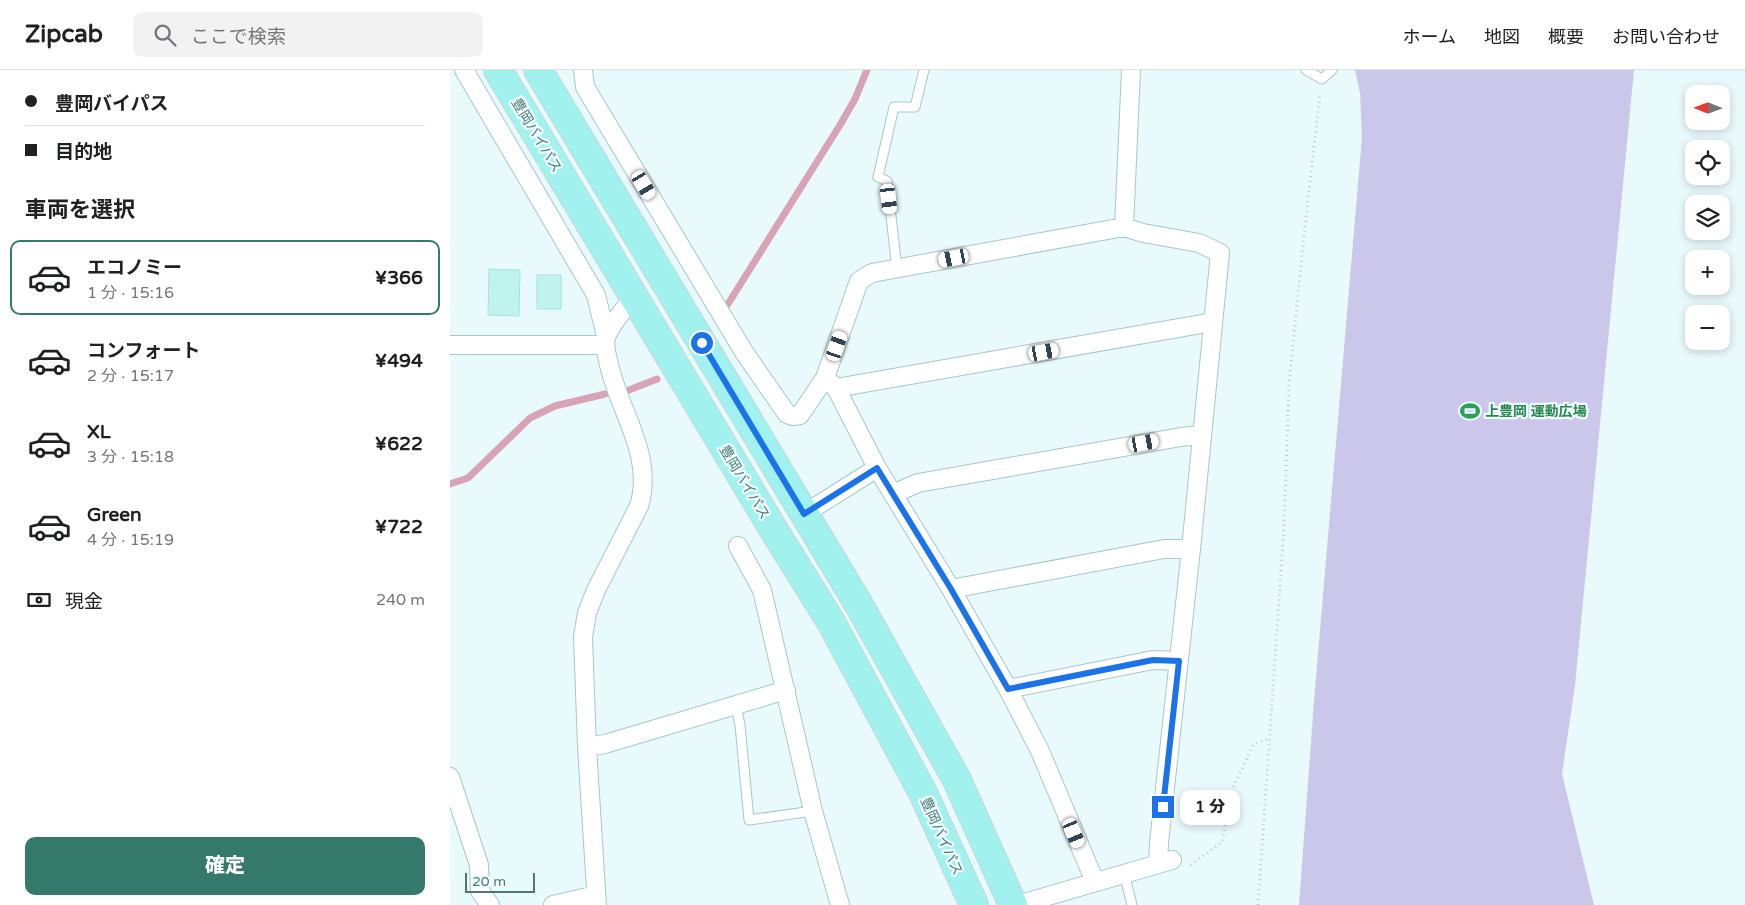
<!DOCTYPE html>
<html lang="ja">
<meta charset="utf-8">
<style>
body{margin:0;font-family:"Varela Round","Noto Sans JP",sans-serif;background:#f2f2f2;color:#202124;height:100vh;display:flex;flex-direction:column;font-size:19px;white-space:nowrap}
*{box-sizing:border-box;margin:0}
p{font-size:16px;color:#757577}
.icon{flex:none;width:28px;height:28px;fill:none;stroke:currentColor;stroke-width:2;stroke-linecap:round;stroke-linejoin:round}
.map{position:relative;flex:1;overflow:hidden}
.drawer{display:flex;flex-direction:column;background:#fff;width:450px}
.drawer>*{flex:none}
.guide{display:grid;align-content:center;height:110px;padding:0 25px;background:#fff}
.needle{width:32px;rotate:271deg}
.fabs{position:absolute;left:1235px;top:15px;display:grid;gap:10px}
.fabs a{display:grid;place-items:center;width:45px;height:45px;border-radius:10px;background:#fff;box-shadow:0 2px 8px #0003;font-size:25px}
.scale{position:absolute;left:15px;bottom:12px;width:70px;box-sizing:border-box;padding-left:5px;border:2px solid #4c7772;border-top:0;font-size:14px;line-height:18px;white-space:nowrap;color:#4c7772;-webkit-text-stroke:4px #f0fdff;paint-order:stroke}
.end{position:absolute;width:22px;height:22px;margin:-11px;border:6px solid #1a73e8;background:#fff;box-shadow:0 0 0 2px #fff}
.from{border-radius:50%}
.bubble{position:absolute;height:35px;border-radius:10px;background:#fff;box-shadow:0 2px 8px #0003;font-size:16px;font-weight:800;line-height:35px;text-align:center}
.car{position:absolute;width:15px;height:30px;margin:-15px -8px;border-radius:6px;box-shadow:0 0 4px 1px #0007;background:linear-gradient(#fff 24%,#345 0 40%,#fff 0 76%,#345 0 86%,#fff 0)}
.guide b{display:flex;align-items:center;gap:18px;height:48px;font-size:19px}
.guide b+b{border-top:1px solid #e0e0e0}
.guide i{width:12px;height:12px;background:#202124}
ul{padding:0;list-style:none}
li{display:flex;align-items:center;gap:15px;height:75px;margin:0 10px 8px;padding:0 15px;border:2px solid transparent;border-radius:10px}
li div{flex:1}
li b{display:block;font-size:19px}
li em{font-style:normal;font-weight:800}
li.selected{border-color:#35796a}
li>.icon{width:45px;height:45px;stroke-width:1.5}
h2{padding:0 25px;font-size:22px;line-height:60px}
.pay{display:flex;align-items:center;gap:12px;height:55px;padding:0 25px;font-size:19px}
.pay p{margin-inline-start:auto}
.button{display:flex;gap:10px;margin-top:auto;padding:10px 25px}
.button a{flex:1;height:58px;border-radius:10px;background:#35796a;color:#fff;font-size:20px;font-weight:800;line-height:58px;text-align:center}
header{display:flex;align-items:center;gap:30px;box-sizing:border-box;height:70px;padding:0 25px;background:#fff;border-bottom:1px solid #e0e0e0}
header strong{font-size:24px}
nav{display:flex;gap:28px;margin-inline-start:auto;font-size:18px}
.search{width:350px;height:45px;background:#f2f2f2;display:flex;align-items:center;gap:12px;box-sizing:border-box;padding:0 18px;border-radius:10px;color:#757577;font-size:19px}
main{display:flex;flex:1;min-height:0}
.map>svg:first-child{display:block}
</style>
<header>
<strong>Zipcab</strong>
<div class="search"><svg class="icon" aria-label="search" viewBox="0 0 24 24"><circle cx="10" cy="10" r="6"/><path d="M15 15l6 6"/></svg>ここで検索</div>
<nav><a>ホーム</a><a>地図</a><a>概要</a><a>お問い合わせ</a></nav>
</header>
<main>
<section class="drawer">
<div class="guide">
<b><i class="from"></i>豊岡バイパス</b>
<b><i></i>目的地</b>
</div>
<h2>車両を選択</h2>
<ul>
<li class="selected"><svg class="icon" aria-label="car" viewBox="0 0 24 24"><path d="M5 17H2v-5l4-1 3-4h7l3 4 3 1v5h-3M9 17h6M6 11h13"/><circle cx="7" cy="17" r="2"/><circle cx="17" cy="17" r="2"/></svg><div><b>エコノミー</b><p>1 分 · 15:16</p></div><em>¥366</em></li>
<li><svg class="icon" aria-label="car" viewBox="0 0 24 24"><path d="M5 17H2v-5l4-1 3-4h7l3 4 3 1v5h-3M9 17h6M6 11h13"/><circle cx="7" cy="17" r="2"/><circle cx="17" cy="17" r="2"/></svg><div><b>コンフォート</b><p>2 分 · 15:17</p></div><em>¥494</em></li>
<li><svg class="icon" aria-label="car" viewBox="0 0 24 24"><path d="M5 17H2v-5l4-1 3-4h7l3 4 3 1v5h-3M9 17h6M6 11h13"/><circle cx="7" cy="17" r="2"/><circle cx="17" cy="17" r="2"/></svg><div><b>XL</b><p>3 分 · 15:18</p></div><em>¥622</em></li>
<li><svg class="icon" aria-label="car" viewBox="0 0 24 24"><path d="M5 17H2v-5l4-1 3-4h7l3 4 3 1v5h-3M9 17h6M6 11h13"/><circle cx="7" cy="17" r="2"/><circle cx="17" cy="17" r="2"/></svg><div><b>Green</b><p>4 分 · 15:19</p></div><em>¥722</em></li>
</ul>
<div class="pay"><svg class="icon" aria-label="cash" viewBox="0 0 24 24"><path d="M3 7h18v10H3z"/><circle cx="12" cy="12" r="2"/></svg>現金<p>240 m</p></div>
<div class="button"><a>確定</a></div>
</section>
<div class="map">
<svg width="1295" height="835" viewBox="0 0 1295 835">
<rect width="100%" height="100%" fill="#e9fafc"/>
<path fill="#cbc7eb" d="M905 0H1184L1125 615 1112 704 1144 835H849L864 631 912 67 910 23Z"/>
<g fill="none" stroke-linecap="round" stroke-linejoin="round">
<path stroke="#d8a3b4" stroke-width="7" d="M278 234 390 55 405 29 417 0
M179 320 207 309
M0 414 18 408 80 348 105 336 155 324"/>
</g>
<path fill="#c0f2ee" stroke="#a1e5df" d="M39 199 70 200 69 246 38 245Z
M87 205H111V239H87Z"/>
<g fill="none" stroke-linecap="round" stroke-linejoin="round">
<defs>
<path id="service" d="M856 0 872 9 882 0
M447 199 437 111 428 107 444 37H465L474 0
M286 636 290 655 299 750 363 741
M674 803 682 835"/>
<path id="minor" d="M14 0 146 225 156 266
M133 0 135 17 294 282 337 344 343 346 350 345 375 308
M674 157 681 0
M0 275H155
M386 318 763 252
M443 424 468 413 731 367 751 365
M354 444 427 398
M288 476 312 520 363 741 390 835
M501 519 714 479H741
M558 619 703 590 729 591
M137 677 155 674 336 620
M0 707 29 795 30 821 40 835
M645 812 590 681 558 619 501 519 427 398 386 318 375 308 409 211 422 203 674 157 693 163 749 173 770 183 741 479 709 773 708 793
M103 835 146 825
M147 835 137 677 133 567 137 543 146 520 189 436C205 384 167 339 158 290 156 282 154 274 156 267 161 254 176 237 184 226
M567 835 722 790"/>
<path id="trunk" d="M48 0 325 462 381 552 473 723 524 835
M88 0 409 535 507 710 563 835"/>
</defs>
<use href="#service" stroke="#a6c7c6" stroke-width="11"/>
<use href="#minor" stroke="#a6c7c6" stroke-width="20"/>
<use href="#trunk" stroke="#c9d6d5" stroke-width="30"/>
<path stroke="#a3d7d3" stroke-width="3" stroke-dasharray="1 4" stroke-linecap="butt" d="M741 795 772 772 783 718 803 675 819 668
M808 835 834 458 839 314 854 166 870 23"/>
<use href="#service" stroke="#fff" stroke-width="9"/>
<use href="#minor" stroke="#fff" stroke-width="18"/>
<use href="#trunk" stroke="#a1f1ef" stroke-width="28"/>
</g>
<g fill="none" stroke-linecap="round" stroke-linejoin="round">
<path stroke="#1a73e8" stroke-width="6" d="M252 273 354 444 427 398 501 519 558 619 703 590 729 591 713 737"/>
</g>
<defs>
<symbol id="stadium-bare" viewBox="-9 -9 18 18"><path d="M0-5a6.5 5 0 1 0 0 10a6.5 5 0 1 0 0-10ZM-3.5-1.8h7v3.6h-7Z" fill="#2e9e5b" stroke="#f0fdff" stroke-width="2.5" paint-order="stroke"/></symbol>
</defs>
<g fill-rule="evenodd">
<use href="#stadium-bare" x="1006" y="327" width="28" height="28"/>
</g>
<g text-anchor="middle" stroke-width="4.5" stroke-linejoin="round" paint-order="stroke">
<g font-size="14" fill="#4c7772" stroke="#f0fdff">
<text transform="translate(87 65) rotate(59)" y="5">豊岡バイパス</text>
<text transform="translate(295 412) rotate(59)" y="5">豊岡バイパス</text>
<text transform="translate(492 766) rotate(66)" y="5">豊岡バイパス</text>
</g>
<g font-size="14" font-weight="bold" fill="#27864d" stroke="#f0fdff" text-anchor="start">
<text x="1035" y="346">上豊岡 運動広場</text>
</g>
</g>
</svg>
<div class="fabs">
<a><svg class="needle" viewBox="-14 -14 28 28"><path d="M0-13l5 13h-10z" fill="#e53935"/><path d="M0 13l5-13h-10z" fill="#757577"/></svg></a>
<a><svg class="icon" aria-label="locate" viewBox="0 0 24 24"><circle cx="12" cy="12" r="6"/><path d="M12 2v4M12 18v4M2 12h4M18 12h4"/></svg></a>
<a><svg class="icon" aria-label="layers" viewBox="0 0 24 24"><path d="M12 4l9 5-9 5-9-5zM3 14l9 5 9-5"/></svg></a>
<a>+</a>
<a>−</a>
</div>
<div class="scale">20 m</div>
<i class="end from" style="left:252px;top:273px"></i>
<i class="end" style="left:713px;top:737px"></i>
<div class="bubble" style="left:730px;top:720px;width:60px">1 分</div>
<i class="car" style="left:194px;top:115px;rotate:149deg"></i>
<i class="car" style="left:439px;top:129px;rotate:173deg"></i>
<i class="car" style="left:504px;top:188px;rotate:259deg"></i>
<i class="car" style="left:387px;top:276px;rotate:19deg"></i>
<i class="car" style="left:594px;top:282px;rotate:80deg"></i>
<i class="car" style="left:694px;top:373px;rotate:80deg"></i>
<i class="car" style="left:624px;top:763px;rotate:157deg"></i>
</div>
</main>
